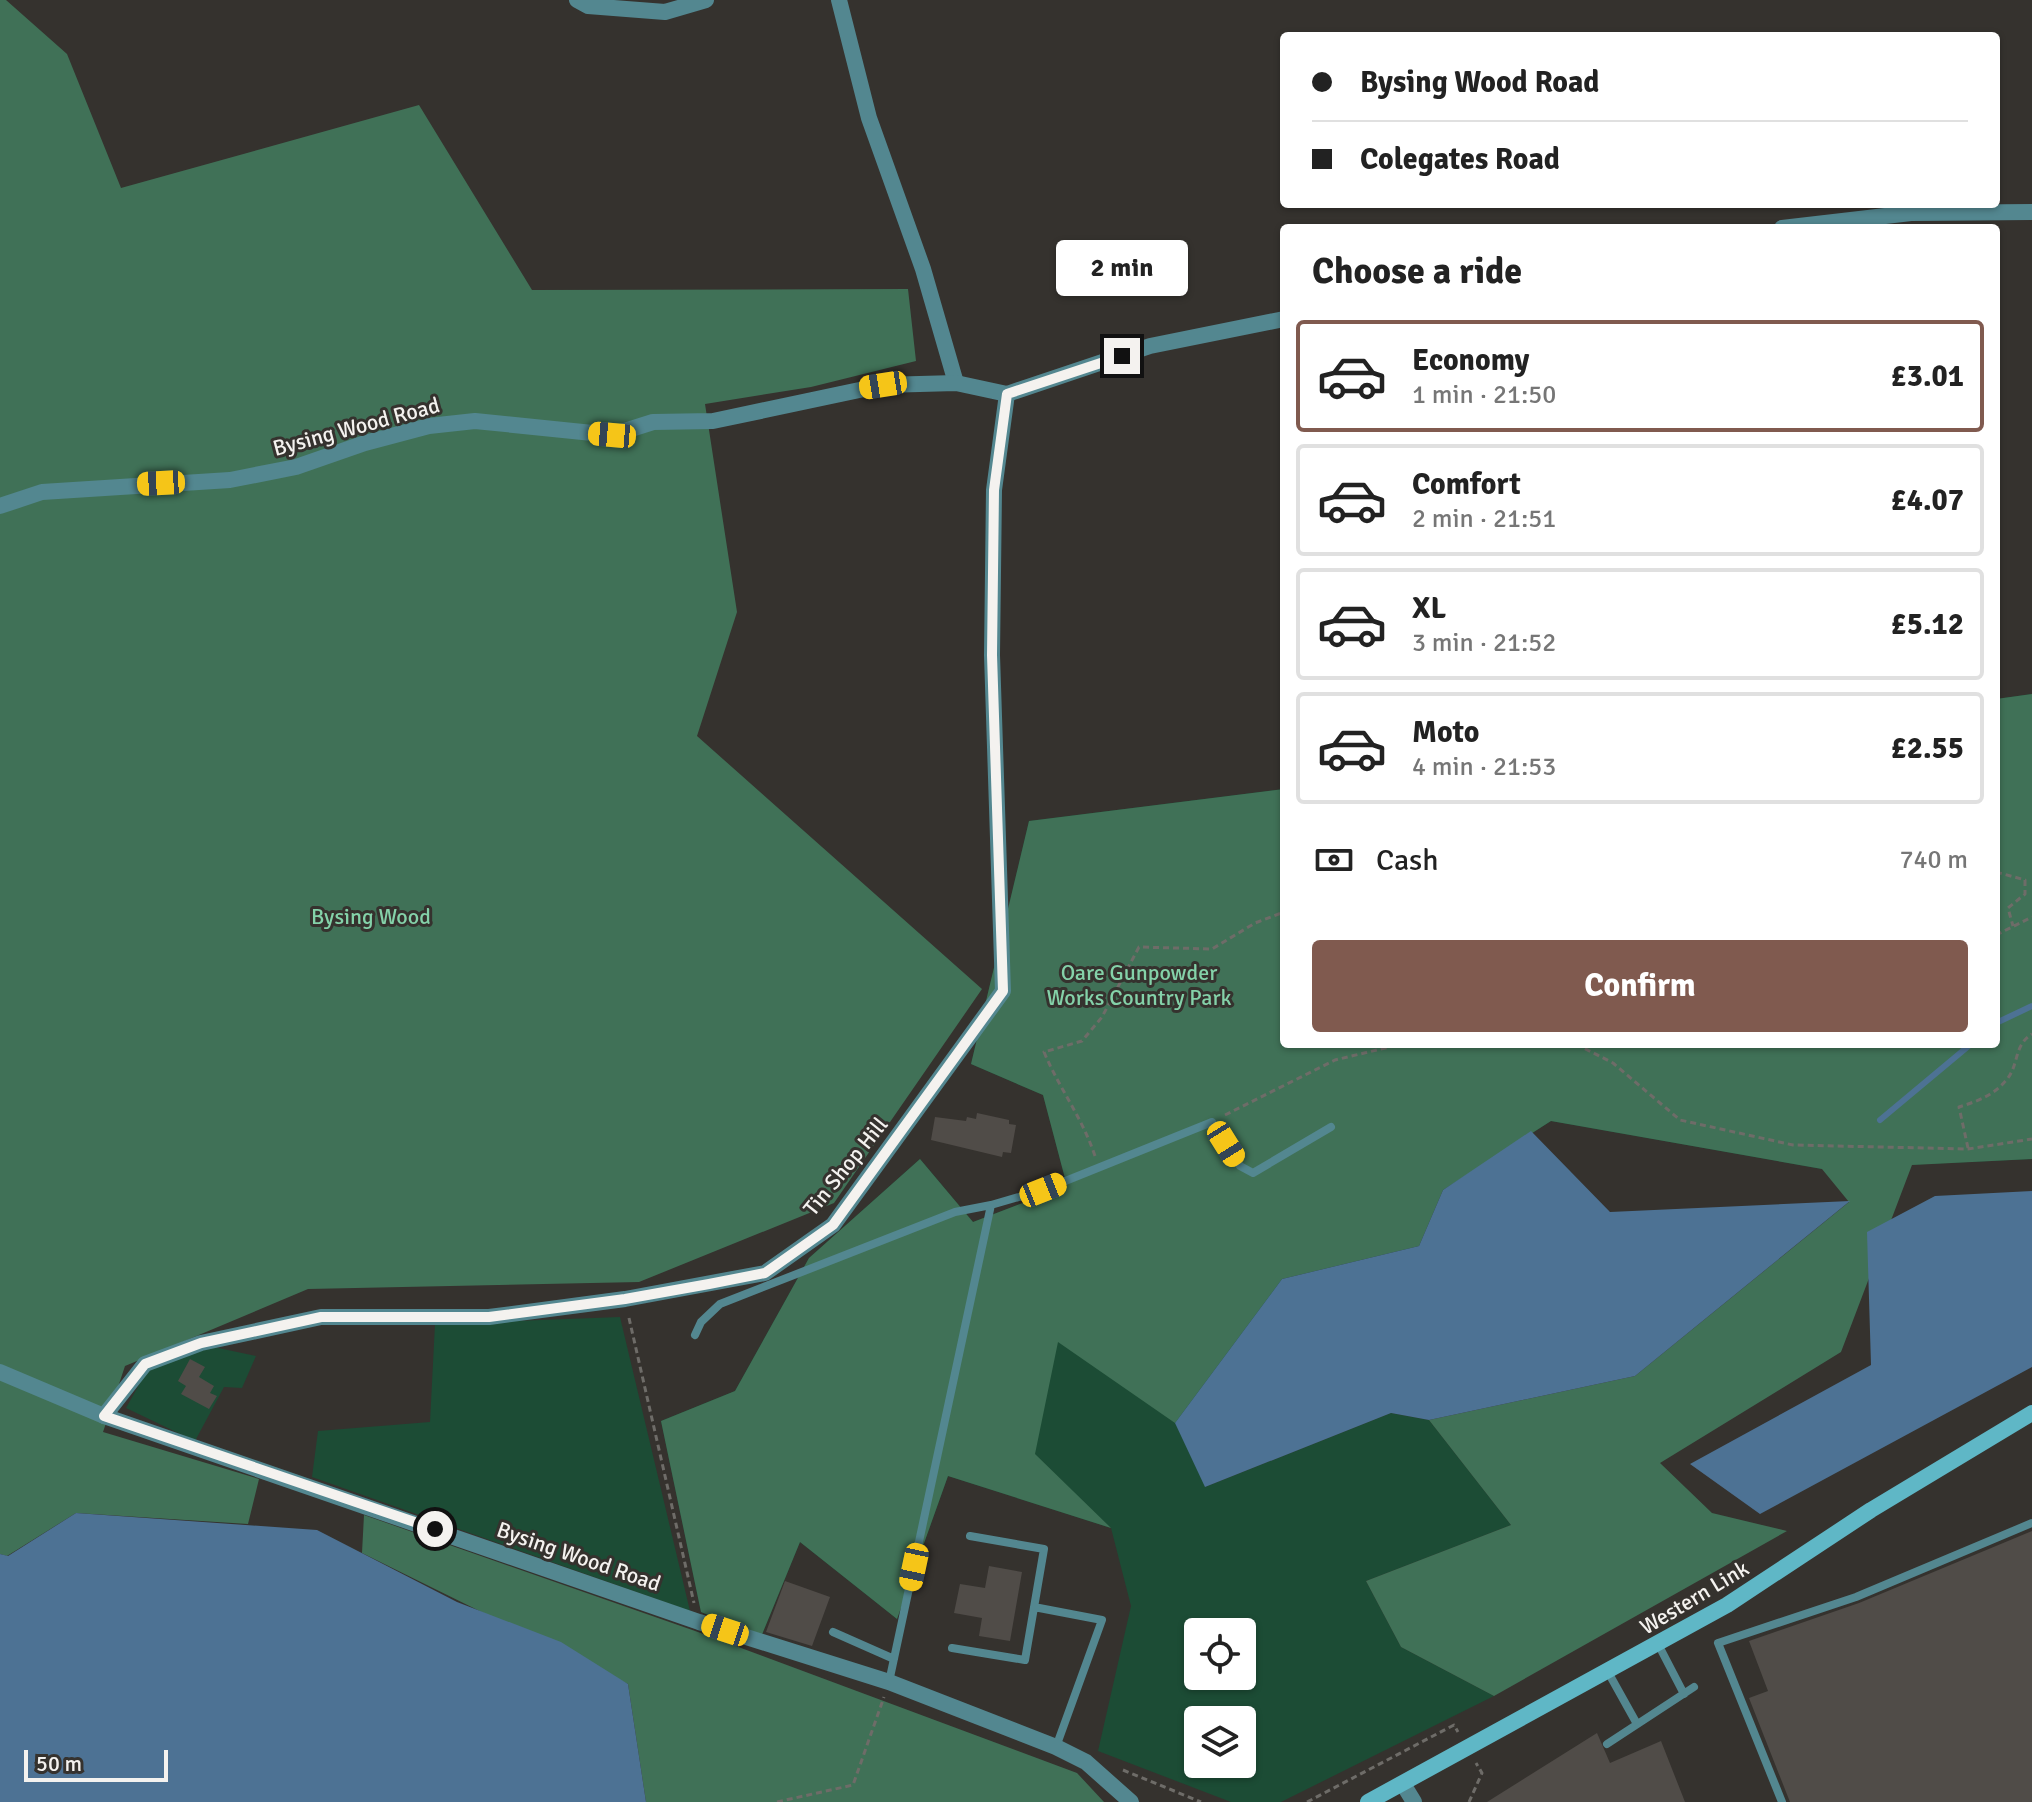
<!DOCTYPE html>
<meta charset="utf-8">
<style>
body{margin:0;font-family:Signika,sans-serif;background:#f2f2f2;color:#222;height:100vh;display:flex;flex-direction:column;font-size:30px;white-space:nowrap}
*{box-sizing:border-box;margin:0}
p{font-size:26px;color:#767676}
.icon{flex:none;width:44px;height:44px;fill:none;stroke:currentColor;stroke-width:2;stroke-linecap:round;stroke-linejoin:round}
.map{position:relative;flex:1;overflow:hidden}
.sheet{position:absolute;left:1280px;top:224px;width:720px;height:824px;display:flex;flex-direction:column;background:#fff;border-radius:8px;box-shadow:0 2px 6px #0004}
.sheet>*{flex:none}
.guide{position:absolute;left:1280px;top:32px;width:720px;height:176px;border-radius:8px;box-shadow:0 2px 6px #0004;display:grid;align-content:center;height:176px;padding:0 32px;background:#fff}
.fabs{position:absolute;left:1184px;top:1618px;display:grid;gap:16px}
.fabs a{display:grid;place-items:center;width:72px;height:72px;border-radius:8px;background:#fff;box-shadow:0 2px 6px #0004;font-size:40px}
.scale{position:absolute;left:24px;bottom:20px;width:144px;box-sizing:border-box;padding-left:8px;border:4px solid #f4f2ef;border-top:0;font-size:22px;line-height:28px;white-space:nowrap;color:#f4f2ef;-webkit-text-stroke:6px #35322e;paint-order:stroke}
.end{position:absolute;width:36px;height:36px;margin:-18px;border:10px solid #f4f2ef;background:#111;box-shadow:0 0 0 4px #111}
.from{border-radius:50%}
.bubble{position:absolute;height:56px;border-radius:8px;background:#fff;box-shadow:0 2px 6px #0004;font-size:26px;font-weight:700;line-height:56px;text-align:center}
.car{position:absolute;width:24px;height:48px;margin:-24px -12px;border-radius:10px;box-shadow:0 0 6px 2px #0007;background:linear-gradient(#f5c518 24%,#345 0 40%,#f5c518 0 76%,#345 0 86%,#f5c518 0)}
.guide b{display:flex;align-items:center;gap:28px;height:76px;font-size:30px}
.guide b+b{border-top:2px solid #e0e0e0}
.guide i{width:20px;height:20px;background:#222}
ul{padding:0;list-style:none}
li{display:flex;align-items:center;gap:24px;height:112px;margin:0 16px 12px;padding:0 16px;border:4px solid #e0e0e0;border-radius:8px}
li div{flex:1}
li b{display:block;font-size:30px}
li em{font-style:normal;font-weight:700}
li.active{border-color:#805a4f}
li>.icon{width:72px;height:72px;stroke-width:1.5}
h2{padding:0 32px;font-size:36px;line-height:96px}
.pay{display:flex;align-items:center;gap:20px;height:88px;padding:0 32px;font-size:30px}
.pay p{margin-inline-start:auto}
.primary-button{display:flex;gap:16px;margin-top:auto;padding:16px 32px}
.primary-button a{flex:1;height:92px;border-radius:8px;background:#805a4f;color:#fff;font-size:32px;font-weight:700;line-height:92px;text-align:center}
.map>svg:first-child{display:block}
</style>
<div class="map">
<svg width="2032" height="1802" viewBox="0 0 2032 1802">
<rect width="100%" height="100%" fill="#35322e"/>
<path fill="#1c4c35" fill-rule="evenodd" d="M2032 694V1159L1822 1169 1551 1121 1443 1190 1419 1246 1282 1279 1205 1487 1391 1413 1429 1420 1511 1525 1366 1581 1401 1647 1494 1696 1281 1802H1231L1098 1751 1131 1606 1111 1528 948 1476 897 1619 800 1542 761 1637 701 1612 661 1421 735 1391 809 1258 920 1159 973 1222 1067 1186 1043 1095 971 1064 1029 821 1284 789V1044H1996V699ZM1198 1632H1242V1676H1198ZM1198 1720H1242V1764H1198Z
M620 1317 690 1611 312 1477 318 1431 430 1422 435 1324Z
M209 1346 256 1356 242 1388 224 1387 195 1441 126 1408 149 1367Z"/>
<path fill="#407157" d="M0 0H6L67 54 121 188 419 105 532 290 908 289 916 361 811 387 705 404 737 612 697 736 982 989 834 1203 639 1282 308 1289 125 1366 103 1432 259 1479 248 1524 76 1513 7 1556 0 1554Z
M2032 694V1159L1912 1165 1841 1352 1660 1463 1712 1513 1787 1531 1494 1696 1401 1647 1366 1581 1511 1525 1429 1420 1635 1376 1849 1202 1822 1169 1551 1121 1443 1190 1419 1246 1282 1279 1175 1423 1058 1342 1035 1454 1111 1528 948 1476 897 1619 800 1542 761 1637 701 1612 661 1421 735 1391 809 1258 920 1159 973 1222 1067 1186 1043 1095 971 1064 1029 821 1284 789V1044H1996V699Z
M364 1515 698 1632 1077 1773 1104 1802H646L628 1684 362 1553Z"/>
<path fill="#4d7294" d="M1531 1131 1610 1212 1850 1201 1635 1376 1429 1420 1391 1413 1205 1487 1175 1423 1282 1279 1419 1246 1443 1190Z
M2032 1191V1367L1760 1514 1690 1464 1871 1365 1867 1232 1935 1196Z
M76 1513 317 1530 457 1602 561 1642 628 1684 646 1802H0V1554L8 1556Z"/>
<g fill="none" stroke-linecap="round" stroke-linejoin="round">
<path stroke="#4d7294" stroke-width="6" d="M1996 1023 2032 1006
M1880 1120 1971 1044"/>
</g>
<path fill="#504c48" d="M977 1113 1009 1120V1124L1016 1125 1011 1153 1003 1152 1002 1157 931 1140 935 1117 966 1121 967 1117 976 1119Z
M190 1359 205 1367 199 1377 214 1386 210 1393 217 1396 209 1409 181 1394 186 1386 178 1381Z
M2032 1531V1802H1790L1749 1698 1768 1691 1749 1641 1859 1603Z
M989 1566 1022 1572 1010 1641 979 1636 982 1618 954 1613 960 1584 985 1588Z
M785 1581 830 1597 812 1646 766 1632Z
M1597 1733 1610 1763 1661 1741 1685 1802H1487Z"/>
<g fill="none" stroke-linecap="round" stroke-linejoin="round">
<path stroke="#6e6c68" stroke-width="3" stroke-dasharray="6 4" stroke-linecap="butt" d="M1996 872 2025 880V894L2008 908 2013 926
M1996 935 2032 917
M1576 1044 1613 1063 1680 1120 1793 1145 1968 1149 2032 1139
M1225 1115 1335 1060 1402 1044
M1968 1148 1959 1107C1978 1101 1995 1095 2008 1078 2019 1063 2014 1045 2032 1034
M1095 1156C1082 1117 1060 1090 1044 1052L1082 1041 1102 1017 1139 947 1212 949 1255 923 1284 912
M629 1318 694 1603
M1123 1770 1201 1802
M777 1802 853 1785 884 1697
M1307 1802 1454 1725 1458 1732
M1469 1802 1482 1773 1476 1763"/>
<path stroke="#538790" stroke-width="8" d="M695 1335 701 1322 720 1304 955 1212 991 1205
M1034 1607 1102 1620 1056 1747
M833 1632 894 1659
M1658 1644 1684 1694
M952 1648 1025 1660 1044 1549 970 1536
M1608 1672 1637 1724
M889 1682 991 1205 1043 1190 1212 1122 1240 1166 1253 1173 1331 1127
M1607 1744 1694 1687
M1782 1802 1718 1643 1856 1597 2032 1523"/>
<path stroke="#538790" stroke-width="16" d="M577 0 588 6 665 12 706 0
M839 0 869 118 923 269 956 383
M104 1416 145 1364 201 1343 321 1317H489L625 1299 765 1273 833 1225 1003 991 992 655 994 490 1007 394"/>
<path stroke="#538790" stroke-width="16" d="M1782 228 1911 213 2032 212
M0 506 42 492 230 480 296 467 365 443 429 426 475 421 612 435 653 422 713 421 883 385 956 383 1007 394 1150 346 1284 319
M0 1372 104 1416 699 1622 889 1682 1056 1747 1086 1762 1131 1802
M1403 1784 1414 1802"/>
<path stroke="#5fb7c6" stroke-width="16" d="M1368 1802 1727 1605 1871 1510 2032 1413"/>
</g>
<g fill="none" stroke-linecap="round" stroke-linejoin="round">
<path stroke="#f4f2ef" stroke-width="10" d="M435 1529 104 1416 145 1364 201 1343 321 1317H489L625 1299 709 1284 765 1273 833 1225 1003 991 992 655 994 490 1007 394 1122 356"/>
</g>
<g text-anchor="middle" stroke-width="6" stroke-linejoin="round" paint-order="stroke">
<g font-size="22" fill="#f4f2ef" stroke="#35322e">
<text transform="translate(356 426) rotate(-15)" y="8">Bysing Wood Road</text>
<text transform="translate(845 1166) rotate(-51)" y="8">Tin Shop Hill</text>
<text transform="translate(579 1556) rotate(19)" y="8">Bysing Wood Road</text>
<text transform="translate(1694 1597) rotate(-31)" y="8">Western Link</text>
</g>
<g font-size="22" fill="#84d2a9" stroke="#35322e">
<text x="371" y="924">Bysing Wood</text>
<text x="1139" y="980">Oare Gunpowder<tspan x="1139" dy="25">Works Country Park</tspan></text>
</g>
</g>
</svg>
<div class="fabs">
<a><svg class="icon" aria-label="locate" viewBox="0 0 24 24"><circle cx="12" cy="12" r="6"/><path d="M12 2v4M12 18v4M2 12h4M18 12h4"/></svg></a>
<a><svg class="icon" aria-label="layers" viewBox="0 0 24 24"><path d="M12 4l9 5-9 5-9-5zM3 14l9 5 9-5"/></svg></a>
</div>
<div class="scale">50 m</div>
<i class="end from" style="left:435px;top:1529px"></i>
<i class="end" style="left:1122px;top:356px"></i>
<div class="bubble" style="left:1056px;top:240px;width:132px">2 min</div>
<i class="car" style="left:883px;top:385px;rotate:261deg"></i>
<i class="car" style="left:612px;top:435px;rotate:275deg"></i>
<i class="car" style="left:161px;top:483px;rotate:267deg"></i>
<i class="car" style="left:1226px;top:1144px;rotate:148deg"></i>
<i class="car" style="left:1043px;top:1190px;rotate:68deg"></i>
<i class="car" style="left:914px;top:1567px;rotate:192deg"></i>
<i class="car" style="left:725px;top:1630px;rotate:288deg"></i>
<div class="guide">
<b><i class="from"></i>Bysing Wood Road</b>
<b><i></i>Colegates Road</b>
</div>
<section class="sheet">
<h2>Choose a ride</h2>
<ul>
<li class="active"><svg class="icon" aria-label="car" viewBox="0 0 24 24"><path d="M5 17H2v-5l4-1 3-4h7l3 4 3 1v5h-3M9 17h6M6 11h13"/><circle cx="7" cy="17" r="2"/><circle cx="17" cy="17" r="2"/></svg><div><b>Economy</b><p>1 min · 21:50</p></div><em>£3.01</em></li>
<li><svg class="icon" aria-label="car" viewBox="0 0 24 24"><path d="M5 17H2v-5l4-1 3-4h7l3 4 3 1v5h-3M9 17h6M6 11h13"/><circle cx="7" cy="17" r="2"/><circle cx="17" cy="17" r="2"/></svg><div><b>Comfort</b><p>2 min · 21:51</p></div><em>£4.07</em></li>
<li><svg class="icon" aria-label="car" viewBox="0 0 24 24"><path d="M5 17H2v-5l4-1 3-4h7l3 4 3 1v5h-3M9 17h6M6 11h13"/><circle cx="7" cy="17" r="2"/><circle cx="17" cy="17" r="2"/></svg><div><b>XL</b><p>3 min · 21:52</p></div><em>£5.12</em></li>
<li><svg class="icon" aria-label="car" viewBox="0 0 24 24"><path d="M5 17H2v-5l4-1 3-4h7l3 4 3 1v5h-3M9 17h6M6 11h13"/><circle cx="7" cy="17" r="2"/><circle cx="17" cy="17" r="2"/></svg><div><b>Moto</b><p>4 min · 21:53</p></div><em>£2.55</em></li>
</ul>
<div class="pay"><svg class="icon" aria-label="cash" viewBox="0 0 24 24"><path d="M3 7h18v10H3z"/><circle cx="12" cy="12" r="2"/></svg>Cash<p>740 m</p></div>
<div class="primary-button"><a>Confirm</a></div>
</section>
</div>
